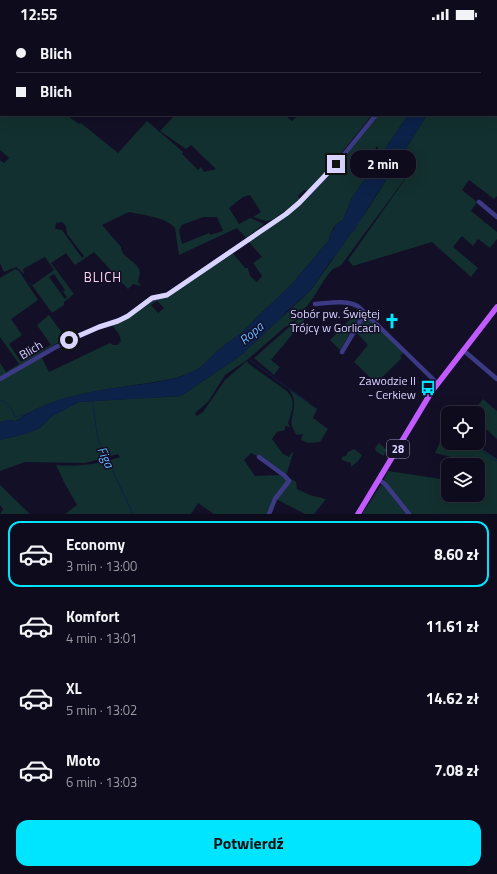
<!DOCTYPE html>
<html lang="pl">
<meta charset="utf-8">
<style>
body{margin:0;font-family:"Titillium Web",sans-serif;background:#171425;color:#f1f3f6;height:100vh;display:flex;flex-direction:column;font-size:15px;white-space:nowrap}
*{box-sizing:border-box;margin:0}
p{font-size:13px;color:#9b9ba3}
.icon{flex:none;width:22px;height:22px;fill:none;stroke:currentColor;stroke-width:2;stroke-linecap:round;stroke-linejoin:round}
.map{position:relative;height:486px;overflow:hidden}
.details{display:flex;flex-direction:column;background:#0e0b1c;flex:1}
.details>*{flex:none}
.hud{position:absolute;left:0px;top:0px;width:497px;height:88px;box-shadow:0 4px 16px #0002,0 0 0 1px #2e2b3b;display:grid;align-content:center;height:88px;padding:0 16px;background:#0e0b1c}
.buttons{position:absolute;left:441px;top:378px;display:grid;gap:8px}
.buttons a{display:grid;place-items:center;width:44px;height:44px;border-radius:8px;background:#0e0b1c;box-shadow:0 4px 16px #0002,0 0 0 1px #2e2b3b;font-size:20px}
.end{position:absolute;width:18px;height:18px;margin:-9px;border:5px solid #d9d4ff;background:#111;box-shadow:0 0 0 2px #111}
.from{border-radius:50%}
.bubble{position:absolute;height:28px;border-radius:12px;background:#0e0b1c;box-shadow:0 4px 16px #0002,0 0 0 1px #2e2b3b;font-size:13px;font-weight:700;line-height:28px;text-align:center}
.hud b{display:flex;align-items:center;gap:14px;height:38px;font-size:15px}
.hud b+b{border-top:1px solid #2e2b3b}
.hud i{width:10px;height:10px;background:#f1f3f6}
ul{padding:7px 0 0;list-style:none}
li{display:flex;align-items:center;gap:12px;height:66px;margin:0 8px 6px;padding:0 8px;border:2px solid transparent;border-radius:12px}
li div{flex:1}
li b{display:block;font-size:15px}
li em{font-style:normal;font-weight:700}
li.current{border-color:#00e5ff}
li>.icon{width:36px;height:36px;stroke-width:1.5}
.cta{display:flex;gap:8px;margin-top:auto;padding:8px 16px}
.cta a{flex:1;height:46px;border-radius:12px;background:#00e5ff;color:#111;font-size:16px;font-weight:700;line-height:46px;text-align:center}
.status{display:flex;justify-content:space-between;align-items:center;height:28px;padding:0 20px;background:#0e0b1c;direction:ltr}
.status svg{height:11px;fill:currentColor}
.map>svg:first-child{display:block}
</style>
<div class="status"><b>12:55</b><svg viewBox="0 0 49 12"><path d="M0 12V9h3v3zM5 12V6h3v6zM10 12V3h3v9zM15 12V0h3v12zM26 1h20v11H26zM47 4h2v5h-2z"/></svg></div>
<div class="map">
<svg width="497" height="486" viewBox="0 0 497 486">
<rect width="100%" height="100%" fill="#130f26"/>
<path fill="#12302f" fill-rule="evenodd" d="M0 0 50 1H1V87H66L79 96 81 95 118 125 147 93 183 124 182 126 198 142 201 139 204 144 216 141 191 117 186 121 160 103 175 87H285L292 93 298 87H372L339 128 307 163 304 162 298 168 300 172 272 192 266 193 253 189 261 184 250 167 243 169 229 180 239 196 250 190 264 196 246 210 237 200 179 227 175 200C166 189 142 187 129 184L102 197 121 219C121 230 138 233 140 244 140 247 138 251 138 254L141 258 133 256 128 261 94 224 75 237 66 225 51 235 74 266 64 274V277L52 285 29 253 33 257 54 242 45 229 23 241 24 246 16 239 4 244 0 235V132L4 135 9 130 0 122ZM203 189H217L223 203 210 207 209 205 182 216 179 202 182 197ZM62 194 66 198 67 206 84 228 82 230 62 202 55 201 56 195ZM54 246 65 262 63 264 67 269 65 271 49 249Z
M402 0H480L479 1Z
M497 11V168L494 171 469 152 462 162 477 174 471 183 497 204V211L490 220 478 211 473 218 462 208 453 219 478 240 471 249 432 214 353 238 348 232 416 136 342 236C338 240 335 239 332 242 320 255 315 271 303 282L299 281 300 285 296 292 291 294 290 297 285 299 247 332 225 347 208 374 195 385 197 388 203 384 225 352 247 333 249 336 288 364C296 374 292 383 288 395L290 399 285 398V402L277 404 272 411 283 426 289 429 292 424 293 425 287 445 285 446 260 427 257 428 251 425 244 432 255 448 279 447 283 448 287 454 268 486H214L198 475 191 486H65L77 477 65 456 56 437C78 439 100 436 120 429L118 426 85 435 25 434 0 443V412L28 405 40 400 52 388 79 374 181 368 241 327 311 262 368 181 427 87H496Z
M378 87H408L352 170 343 192C335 195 330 204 329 212L291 257 252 294C243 306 231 311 220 321 210 329 204 339 192 344 172 353 151 354 129 358 92 363 48 370 16 393L9 392 0 394V353L41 328 49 344 110 315 113 317H118L121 313 119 306 112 297C127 292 155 267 167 270V268L231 223 245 240H248L250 248 257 254 262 248 253 235 262 229 248 213 293 182ZM377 118 378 121 363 144 362 143ZM157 273 164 280 158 285 151 277Z
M15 241 19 243 38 272 11 291 22 307 9 316 21 334 51 317 37 297 49 287 66 310 0 349V335L6 344 19 336 0 309V250Z
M358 280 362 285 340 322 330 312 358 283Z
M303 287 306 290 271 332 280 339 274 347 254 330Z
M364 290 369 291 404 324 400 328 402 330 376 355 354 334 368 317 356 304Z
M290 362 317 381 313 390 328 401 320 414 308 415 301 412 303 406 297 407C286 393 295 389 294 374 294 369 291 365 290 362Z
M483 371 497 383V411L478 394V385H472Z
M448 397V415H473L497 431V486H410L383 453 388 443 441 451 448 457V467H478V437H465L459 431 435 425Z
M379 415 387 422 383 428 376 423 375 420Z
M354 421 362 427 358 433 351 439V435L342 432V429L346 428 348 424Z
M290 450 296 454 297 461 310 467 326 471 314 486H305L276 471Z
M0 457 30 486H0L3 481 0 477Z
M381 457 384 458 406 486H362Z"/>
<path fill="#0c2248" d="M408 87H427L353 204 351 205 335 228 331 232 311 262 287 283 278 293 241 327 181 368 79 374 52 388 40 400 28 405 0 412V394L9 392 17 393C48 370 91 363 129 358 150 355 173 353 192 344 204 339 210 329 220 321 231 311 243 306 252 294L291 257 329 212 330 205 335 200V197L343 192 352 170Z"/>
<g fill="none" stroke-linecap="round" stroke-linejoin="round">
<path stroke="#0c2248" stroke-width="1" d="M292 277 299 286
M243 323 247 329
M250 332 309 375
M92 371 98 412 133 486
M0 372C9 374 12 382 15 389L26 386
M447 397 448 398
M471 415 497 433
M412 485V486"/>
<path stroke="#3d3a85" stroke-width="4.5" d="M55 0 56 1
M400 0V1
M219 1 220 0
M479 174 497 189
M315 276C329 275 347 271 359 279L437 355
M463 322 497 351
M342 324 365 285
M0 351 56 319 99 299 124 290 152 271 167 267 286 186C321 158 348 121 376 87
M259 429 285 448 289 453 275 471 269 486
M379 452 385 456 409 486"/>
<path stroke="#c25bff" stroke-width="5.5" d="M358 486 432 363 497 279"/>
</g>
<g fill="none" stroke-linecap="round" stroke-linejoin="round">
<path stroke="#d9d4ff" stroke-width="5" d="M69 312 99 299 118 293 128 288 152 270 167 267 173 263 286 186 299 175 336 136"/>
</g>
<defs>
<symbol id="church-bare" viewBox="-9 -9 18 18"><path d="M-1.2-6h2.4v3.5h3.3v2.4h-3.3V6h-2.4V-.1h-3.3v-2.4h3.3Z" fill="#00e5ff" stroke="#130f26" stroke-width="2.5" paint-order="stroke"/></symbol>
<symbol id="bus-bare" viewBox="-9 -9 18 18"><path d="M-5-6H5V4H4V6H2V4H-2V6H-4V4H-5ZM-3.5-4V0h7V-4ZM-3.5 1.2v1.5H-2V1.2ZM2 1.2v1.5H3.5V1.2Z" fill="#00e5ff" stroke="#130f26" stroke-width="2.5" paint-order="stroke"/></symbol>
</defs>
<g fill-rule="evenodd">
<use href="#church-bare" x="381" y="282" width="22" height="22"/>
<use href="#bus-bare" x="417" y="349" width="22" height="22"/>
</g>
<g text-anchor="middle" stroke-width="3" stroke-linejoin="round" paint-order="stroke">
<rect fill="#130f26" stroke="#9e99be" stroke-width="1" x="387" y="412" width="22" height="18" rx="3"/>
<g font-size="11" font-weight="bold" fill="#d9d4ff">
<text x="398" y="425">28</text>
</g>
<g font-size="12" fill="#d9d4ff" stroke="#130f26" text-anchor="end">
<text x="380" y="290">Sobór pw. Świętej<tspan x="380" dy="14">Trójcy w Gorlicach</tspan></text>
<text x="416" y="357">Zawodzie II<tspan x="416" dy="14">- Cerkiew</tspan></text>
</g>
<g font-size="12" fill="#d9d4ff" stroke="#130f26">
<text transform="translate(31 322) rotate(-31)" y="4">Blich</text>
</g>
<g font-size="13" letter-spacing="1" fill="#ffd6f0" stroke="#130f26">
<text x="103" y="254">BLICH</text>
</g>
<g font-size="13" font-style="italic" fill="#62b6ff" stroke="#130f26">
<text transform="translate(251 305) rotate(-41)" y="5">Ropa</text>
<text transform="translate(106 429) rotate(65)" y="5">Figa</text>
</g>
</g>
</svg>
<div class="buttons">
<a><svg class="icon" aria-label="locate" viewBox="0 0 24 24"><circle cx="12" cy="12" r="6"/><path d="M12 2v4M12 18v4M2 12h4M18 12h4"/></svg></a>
<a><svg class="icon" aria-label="layers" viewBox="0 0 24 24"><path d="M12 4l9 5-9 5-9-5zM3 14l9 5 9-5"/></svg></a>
</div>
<i class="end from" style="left:69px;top:312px"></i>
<i class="end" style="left:336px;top:136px"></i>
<div class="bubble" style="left:350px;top:122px;width:66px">2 min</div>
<div class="hud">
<b><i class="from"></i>Blich</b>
<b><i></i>Blich</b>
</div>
</div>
<section class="details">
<ul>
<li class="current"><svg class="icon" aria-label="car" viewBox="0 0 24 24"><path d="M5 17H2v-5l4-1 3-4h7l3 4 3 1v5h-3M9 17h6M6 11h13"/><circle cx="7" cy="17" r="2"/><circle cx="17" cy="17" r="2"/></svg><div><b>Economy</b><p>3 min · 13:00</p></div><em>8.60 zł</em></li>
<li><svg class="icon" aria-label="car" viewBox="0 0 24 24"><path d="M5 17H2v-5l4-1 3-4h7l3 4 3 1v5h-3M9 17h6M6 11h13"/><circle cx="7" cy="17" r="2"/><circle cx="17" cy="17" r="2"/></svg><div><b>Komfort</b><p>4 min · 13:01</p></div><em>11.61 zł</em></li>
<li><svg class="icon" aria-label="car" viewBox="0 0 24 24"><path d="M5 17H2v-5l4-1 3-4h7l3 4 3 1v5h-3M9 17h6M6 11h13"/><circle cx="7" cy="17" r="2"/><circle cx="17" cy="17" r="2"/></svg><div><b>XL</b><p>5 min · 13:02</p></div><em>14.62 zł</em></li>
<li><svg class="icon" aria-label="car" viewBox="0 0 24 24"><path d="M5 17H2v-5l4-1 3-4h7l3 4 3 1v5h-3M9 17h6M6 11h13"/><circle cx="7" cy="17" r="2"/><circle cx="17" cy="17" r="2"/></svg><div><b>Moto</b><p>6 min · 13:03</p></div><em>7.08 zł</em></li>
</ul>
<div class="cta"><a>Potwierdź</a></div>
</section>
